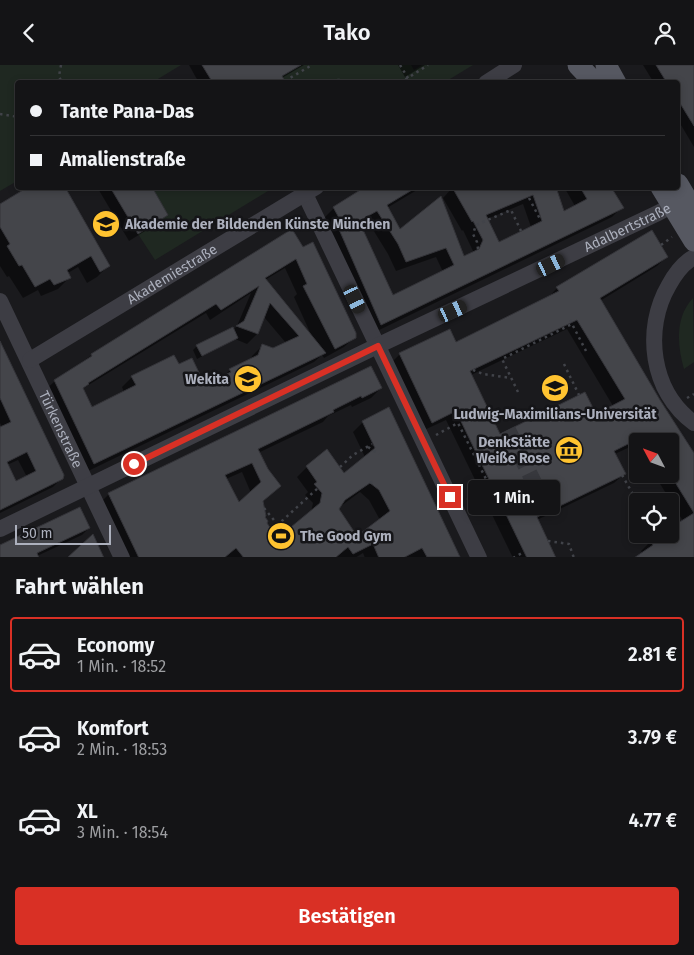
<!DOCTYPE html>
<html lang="de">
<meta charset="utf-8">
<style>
body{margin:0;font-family:"Fira Sans",sans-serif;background:#1d1d1f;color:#f1f3f6;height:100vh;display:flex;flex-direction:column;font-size:19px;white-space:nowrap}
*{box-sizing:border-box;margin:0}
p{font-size:16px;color:#9d9ea1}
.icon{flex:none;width:28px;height:28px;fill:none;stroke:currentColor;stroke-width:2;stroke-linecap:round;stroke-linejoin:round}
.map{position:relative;height:492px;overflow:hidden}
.sheet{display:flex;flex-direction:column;background:#141416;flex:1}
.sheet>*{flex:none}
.hud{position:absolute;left:15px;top:15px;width:665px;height:110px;border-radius:5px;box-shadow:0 2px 8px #0003,0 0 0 1px #333335;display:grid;align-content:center;height:110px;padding:0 15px;background:#141416}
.needle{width:32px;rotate:311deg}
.buttons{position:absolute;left:629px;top:368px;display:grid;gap:10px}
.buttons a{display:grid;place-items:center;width:50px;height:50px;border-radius:5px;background:#141416;box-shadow:0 2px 8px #0003,0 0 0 1px #333335;font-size:25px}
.scale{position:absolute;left:15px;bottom:12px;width:96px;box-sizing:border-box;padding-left:5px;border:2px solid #acb0bd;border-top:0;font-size:14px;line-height:18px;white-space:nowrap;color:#acb0bd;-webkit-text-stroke:4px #151518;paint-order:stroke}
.end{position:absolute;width:22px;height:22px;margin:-11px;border:6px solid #d93025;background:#fff;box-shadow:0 0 0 2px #fff}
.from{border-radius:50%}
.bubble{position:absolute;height:35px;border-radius:5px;background:#141416;box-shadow:0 2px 8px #0003,0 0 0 1px #333335;font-size:16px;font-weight:600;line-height:35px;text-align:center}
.car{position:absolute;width:15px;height:30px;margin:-15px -8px;border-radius:6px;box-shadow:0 0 4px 1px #0007;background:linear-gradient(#222 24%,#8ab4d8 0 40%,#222 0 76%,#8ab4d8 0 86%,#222 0)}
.hud b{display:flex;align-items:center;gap:18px;height:48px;font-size:19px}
.hud b+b{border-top:1px solid #333335}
.hud i{width:12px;height:12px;background:#f1f3f6}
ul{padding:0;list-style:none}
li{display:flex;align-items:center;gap:15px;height:75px;margin:0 10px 8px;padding:0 5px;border:2px solid transparent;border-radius:5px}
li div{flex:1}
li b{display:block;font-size:19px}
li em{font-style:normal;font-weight:600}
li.selected{border-color:#d93025}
li>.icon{width:45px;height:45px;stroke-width:1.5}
h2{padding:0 15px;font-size:22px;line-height:60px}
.action{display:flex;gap:10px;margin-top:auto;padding:10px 15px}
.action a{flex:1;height:58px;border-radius:5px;background:#d93025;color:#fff;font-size:20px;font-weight:600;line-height:58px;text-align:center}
header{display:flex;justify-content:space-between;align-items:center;height:65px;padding:0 15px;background:#141416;font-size:22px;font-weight:600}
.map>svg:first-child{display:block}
</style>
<header><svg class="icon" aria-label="back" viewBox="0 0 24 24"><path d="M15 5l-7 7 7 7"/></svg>Tako<svg class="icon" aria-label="person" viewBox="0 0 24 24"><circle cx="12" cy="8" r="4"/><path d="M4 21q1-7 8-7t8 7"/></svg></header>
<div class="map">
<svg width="694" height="493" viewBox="0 0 694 493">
<rect width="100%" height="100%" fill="#1a1a1d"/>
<path fill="#1f2821" d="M0 0H181L153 17 18 18 17 116 0 126Z
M301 0H411L414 5 422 0H473L445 17 286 18 282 11Z
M152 123H273L155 195 138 169 168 150Z
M693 233 694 297 684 304C677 280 675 252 693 233Z"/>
<path fill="#0007" fill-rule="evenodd" d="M189 0H304L282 13 285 18H199Z
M398 0H425L405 12Z
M643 0H694V82L678 55V18H654Z
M31 122H69L66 126 109 200 97 212 87 218 78 202 68 208 70 212 58 224 41 231 38 225 23 233 9 211 7 212 0 201V140Z
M97 122H150L167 150 158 158 129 176Z
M367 122H422L387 143 399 165 440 133 463 193 472 188 473 186 463 165 462 166 443 133 453 122H555L564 148 575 141 564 122H610L622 142 612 152 371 269 324 153 334 143ZM523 139 531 162 498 178 487 154ZM367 155 388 189 396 206 436 192 443 207 392 231 359 159Z
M292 166 355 272 344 282 324 293 322 290 314 297 84 408 44 326 55 316 92 290ZM285 203 297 229 294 232 313 274 265 215ZM251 228 237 261 233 265 197 281 193 285 197 294 235 274 247 279 257 269 264 252 286 278 273 284 262 281 252 291 251 295 230 305 223 312 206 321 178 301 132 312 122 322 124 327 91 343 82 324 206 248 210 255Z
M666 192 657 201 600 236 694 392V493L643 489 641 486 651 476 663 469H670V464L683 456 654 409H670V376H638V381L636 379 615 389 624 409 614 418 537 455 555 493H513L446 355 422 366 390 299 400 289 456 278 548 233 557 223ZM567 264 613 341 595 350 499 371 471 310Z
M0 279 61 414 53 422 0 448V363L2 362 0 358ZM18 395 27 412 16 418 7 400Z
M381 323 371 333 352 342 351 340 328 351 323 357 258 388 267 405 280 421 262 437 265 458 273 470 286 468 311 447 313 438 305 430 308 427 297 412 307 402 344 409 365 392 353 367 363 357 389 344 458 493H365L363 488 355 493H124L99 439 109 429ZM242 407 251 428 238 439 226 414ZM360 427 369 435 380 455 356 473 337 444Z
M89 463 82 470 35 492 0 493V481Z"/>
<path fill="#44454a" stroke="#343439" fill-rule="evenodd" d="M202 0H301L282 11 286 18H213Z
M656 0H694V61L678 35V18H667Z
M28 122H65L110 201 100 207 91 191 67 205 71 213 54 220 50 214 35 222 22 200 19 201 7 181 10 179 0 162V139Z
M110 122H152L168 150 138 169Z
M365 122H417L387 140 400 164 441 131 464 191 479 184 483 175 473 156 472 157 452 122H556L564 146 587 134 580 122H611L624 143 381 260 338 162 343 160 333 142ZM533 130 542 156 499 177 486 150ZM377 146 398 179 406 197 446 183 454 200 393 230 359 156Z
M292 164 303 182 313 177 356 268V273L335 284 303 221 307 219 296 194 265 213 326 288 94 399 54 315 92 291 91 289ZM259 221 244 256 236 261 258 269 270 238 299 271 273 283 262 279 258 290 229 304 231 307 206 319 205 317 204 318 192 293 179 299 174 290 131 311 136 320 92 342 83 323 89 319 88 318 216 239 221 245Z
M652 165 668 192 600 233 660 335 694 388V493H634L653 480 650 475 661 469H670V463L694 448 670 409V376H650L646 370 614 386 626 409 537 452 556 493H527L456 346 432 358 399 288 450 264 456 277 559 226 556 222ZM577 255 625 334 596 349 585 327 500 369 470 306Z
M233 262 238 273 202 291 196 280Z
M0 276 64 410 63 414 0 445V362L11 357 0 333ZM27 387 36 406 16 416 7 397Z
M371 301 382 323 362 333 361 331 333 345 334 347 258 384 268 404 281 421 263 436 266 451 265 452 268 456 267 458 274 469 285 467 320 438 322 428 314 419 317 417 306 401 327 384 344 408 375 383 362 356 389 342 460 492H427L422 483 403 493H379L373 479 353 489 348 482 335 493H244L236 483 224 493H139L108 428ZM252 398 261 417 239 437 225 410ZM370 418 379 425 390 446 357 471 339 444 345 435Z
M80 442 90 463 37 488 39 493H0V480Z
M93 469 104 493H67Z"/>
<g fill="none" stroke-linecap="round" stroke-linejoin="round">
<path stroke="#37383d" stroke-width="16" stroke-dasharray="16 8" stroke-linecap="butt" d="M508 365 548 446"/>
<path stroke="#414349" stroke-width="2.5" stroke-dasharray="2.5 4" stroke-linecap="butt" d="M61 0 59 11 62 18
M400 0 411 18
M293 18 290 13 312 0
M318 18C329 15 344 13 355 18
M400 18 428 0
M0 49 18 52
M529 133 541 156
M661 180 672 172
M478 184 477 177 473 169 476 160 511 145 521 166
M570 255 586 286
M564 299 579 330
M473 305 483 309 511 313
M518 327 502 294 572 259
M687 333 694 329
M436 370 458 358 491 424
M618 380 624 377
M368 382 379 389
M340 402 353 390 372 379
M622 410 638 438
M371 416 372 421
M467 435 493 423
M264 443 278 460
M272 465 318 423
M548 476 569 479 574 493
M513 493 524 487"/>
<g stroke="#3d3d44" stroke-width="16">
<path d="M486 18 514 0"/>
<path d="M305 129 479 493"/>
<path d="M694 192C683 198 675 209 669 220 643 264 651 327 694 358"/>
<path id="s1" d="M0 236 122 493"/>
<path id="s2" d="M30 295 316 122"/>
<path id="s3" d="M0 464 377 281 658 148 682 135"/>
</g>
<path stroke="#565861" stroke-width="21" d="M578 0 595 18
M606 0 616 18
M678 119 694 146
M661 122 694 176"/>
</g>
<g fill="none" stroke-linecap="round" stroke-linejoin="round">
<path stroke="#d93025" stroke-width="6" d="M134 399 378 281 450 432"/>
</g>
<defs>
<symbol id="university-disc" viewBox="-11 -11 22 22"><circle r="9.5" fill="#ffc330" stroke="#151518"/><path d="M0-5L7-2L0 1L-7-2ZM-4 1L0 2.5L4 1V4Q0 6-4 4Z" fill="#111"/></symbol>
<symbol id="school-disc" viewBox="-11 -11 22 22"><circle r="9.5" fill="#ffc330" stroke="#151518"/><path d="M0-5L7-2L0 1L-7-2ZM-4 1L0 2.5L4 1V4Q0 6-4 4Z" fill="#111"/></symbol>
<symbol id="museum-disc" viewBox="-11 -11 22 22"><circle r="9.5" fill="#ffc330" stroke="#151518"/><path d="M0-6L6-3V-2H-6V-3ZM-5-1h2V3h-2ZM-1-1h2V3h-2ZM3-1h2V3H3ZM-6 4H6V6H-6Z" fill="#111"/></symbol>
<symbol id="stadium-disc" viewBox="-11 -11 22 22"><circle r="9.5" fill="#ffc330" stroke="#151518"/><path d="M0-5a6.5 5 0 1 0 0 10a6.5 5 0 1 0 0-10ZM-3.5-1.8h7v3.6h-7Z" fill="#111"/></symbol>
</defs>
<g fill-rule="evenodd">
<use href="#university-disc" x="90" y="143" width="32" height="32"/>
<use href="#school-disc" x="232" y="298" width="32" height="32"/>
<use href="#university-disc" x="539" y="307" width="32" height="32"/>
<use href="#museum-disc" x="553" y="369" width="32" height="32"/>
<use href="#stadium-disc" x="265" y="455" width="32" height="32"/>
</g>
<g text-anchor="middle" stroke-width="5" stroke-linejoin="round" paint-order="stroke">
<g font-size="14" font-weight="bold" fill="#acb0bd" stroke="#151518" text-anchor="start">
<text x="125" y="164">Akademie der Bildenden Künste München</text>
<text x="229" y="319" text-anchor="end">Wekita</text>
<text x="555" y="354" text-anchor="middle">Ludwig-Maximilians-Universität</text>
<text x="550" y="382" text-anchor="end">DenkStätte<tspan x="550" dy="16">Weiße Rose</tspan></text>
<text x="300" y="476">The Good Gym</text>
</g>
<g font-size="14" fill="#acb0bd" stroke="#151518">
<text dy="5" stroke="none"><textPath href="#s3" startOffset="696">Adalbertstraße</textPath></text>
<text dy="5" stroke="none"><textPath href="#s2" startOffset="166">Akademiestraße</textPath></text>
<text dy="5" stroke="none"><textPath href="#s1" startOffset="142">Türkenstraße</textPath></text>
</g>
</g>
</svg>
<div class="buttons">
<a><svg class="needle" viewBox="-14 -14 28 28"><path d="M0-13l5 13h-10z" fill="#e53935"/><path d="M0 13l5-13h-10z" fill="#9d9ea1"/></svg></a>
<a><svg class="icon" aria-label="locate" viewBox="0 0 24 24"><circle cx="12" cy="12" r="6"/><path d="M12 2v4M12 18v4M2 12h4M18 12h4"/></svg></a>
</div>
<div class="scale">50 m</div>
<i class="end from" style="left:134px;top:399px"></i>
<i class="end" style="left:450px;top:432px"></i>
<div class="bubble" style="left:468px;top:415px;width:92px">1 Min.</div>
<i class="car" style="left:551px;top:200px;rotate:64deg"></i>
<i class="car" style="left:355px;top:234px;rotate:155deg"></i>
<i class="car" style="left:453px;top:246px;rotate:65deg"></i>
<div class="hud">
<b><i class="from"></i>Tante Pana-Das</b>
<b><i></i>Amalienstraße</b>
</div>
</div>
<section class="sheet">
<h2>Fahrt wählen</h2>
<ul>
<li class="selected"><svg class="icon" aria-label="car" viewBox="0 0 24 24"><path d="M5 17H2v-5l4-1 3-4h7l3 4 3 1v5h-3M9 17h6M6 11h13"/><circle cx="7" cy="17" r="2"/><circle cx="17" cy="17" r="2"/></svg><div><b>Economy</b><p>1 Min. · 18:52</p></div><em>2.81 €</em></li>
<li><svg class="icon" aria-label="car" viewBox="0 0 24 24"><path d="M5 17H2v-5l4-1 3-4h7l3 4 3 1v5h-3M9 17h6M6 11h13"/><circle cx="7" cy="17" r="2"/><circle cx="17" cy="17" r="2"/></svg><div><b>Komfort</b><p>2 Min. · 18:53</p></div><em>3.79 €</em></li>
<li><svg class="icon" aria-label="car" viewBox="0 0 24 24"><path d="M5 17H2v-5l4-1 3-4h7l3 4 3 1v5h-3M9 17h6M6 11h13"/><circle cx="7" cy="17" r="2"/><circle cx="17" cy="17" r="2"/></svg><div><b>XL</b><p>3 Min. · 18:54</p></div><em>4.77 €</em></li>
</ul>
<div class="action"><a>Bestätigen</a></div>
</section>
